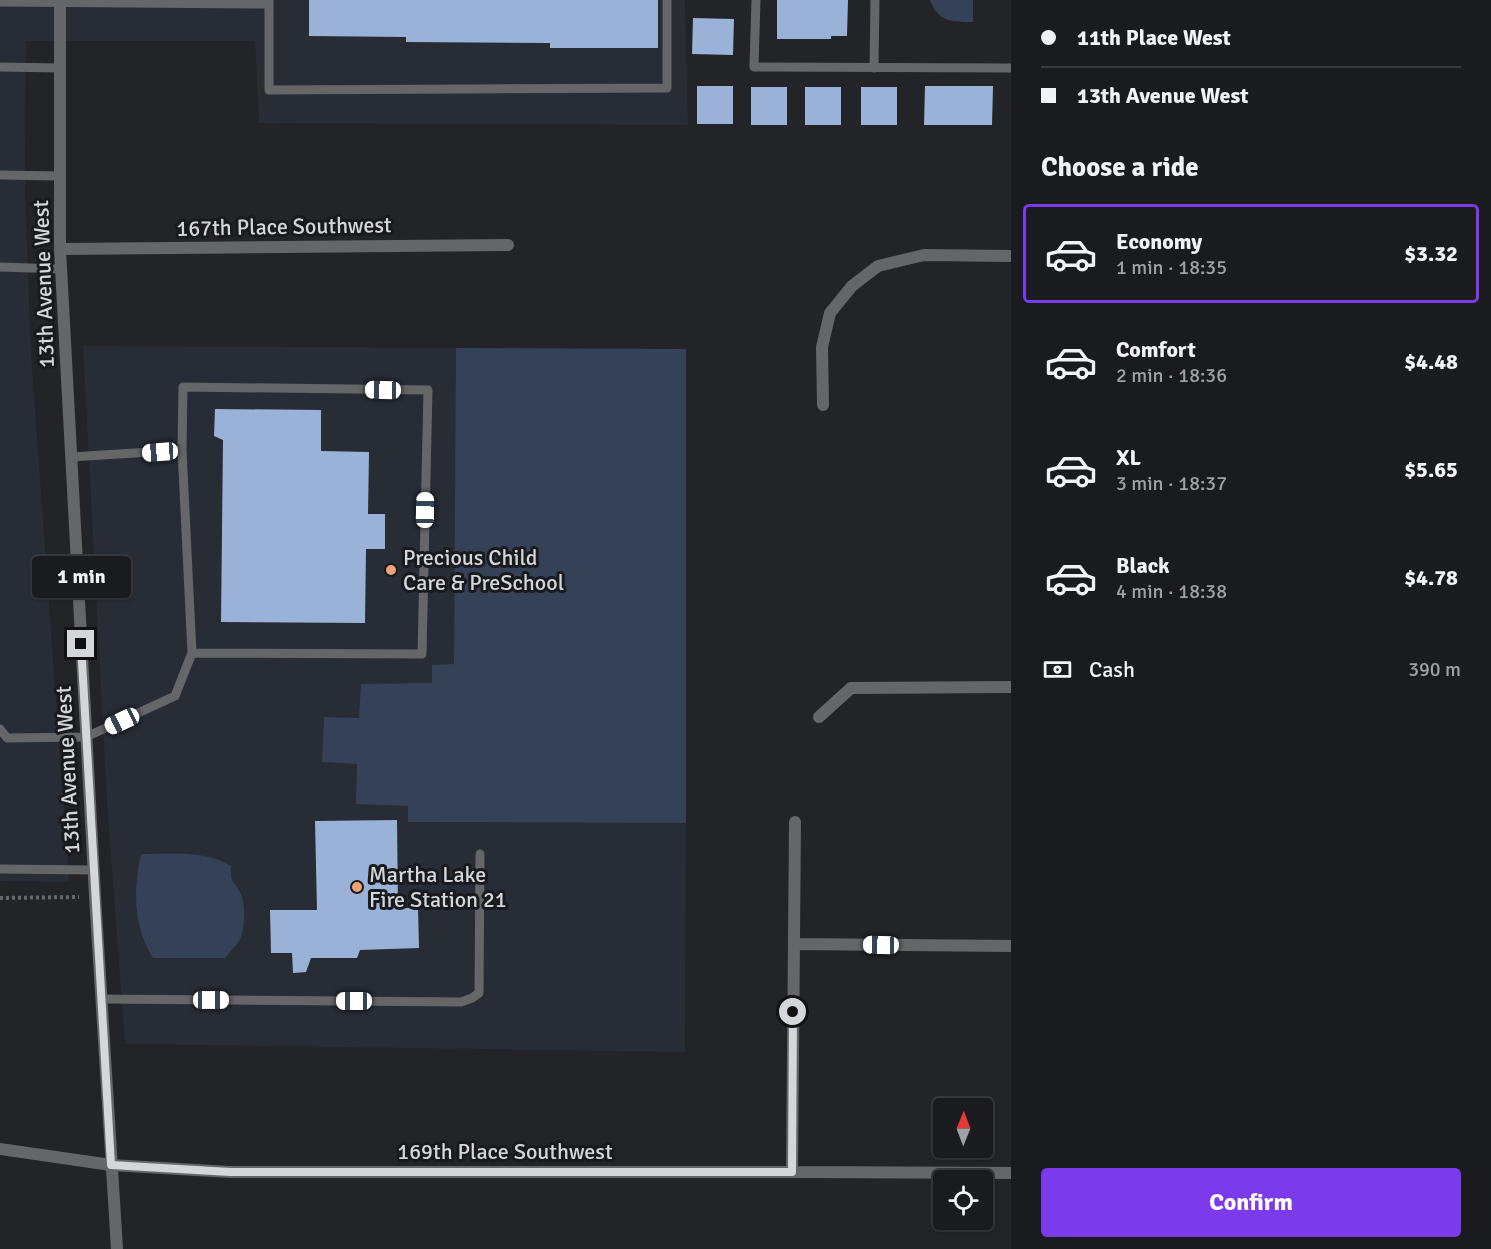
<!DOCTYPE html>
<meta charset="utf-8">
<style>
body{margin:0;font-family:Signika,sans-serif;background:#232427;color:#f1f3f6;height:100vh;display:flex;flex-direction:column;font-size:22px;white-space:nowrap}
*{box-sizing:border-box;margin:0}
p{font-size:20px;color:#9fa1a4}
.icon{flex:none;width:33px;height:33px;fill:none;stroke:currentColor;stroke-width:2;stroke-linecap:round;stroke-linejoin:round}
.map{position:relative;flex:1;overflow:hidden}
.drawer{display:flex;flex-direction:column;background:#1a1b1e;width:480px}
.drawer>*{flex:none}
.hud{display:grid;align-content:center;height:132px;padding:0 30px;background:#1a1b1e}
.needle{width:39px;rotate:1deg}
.controls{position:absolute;left:933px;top:1098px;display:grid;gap:12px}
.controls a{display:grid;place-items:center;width:60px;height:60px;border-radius:6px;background:#1a1b1e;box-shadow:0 2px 4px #0004,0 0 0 2px #38393c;font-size:30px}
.end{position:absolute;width:27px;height:27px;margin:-14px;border:8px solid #d5d6d9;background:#111;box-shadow:0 0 0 3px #111}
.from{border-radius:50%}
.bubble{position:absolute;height:42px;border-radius:6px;background:#1a1b1e;box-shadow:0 2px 4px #0004,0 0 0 2px #38393c;font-size:20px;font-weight:800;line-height:42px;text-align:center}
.car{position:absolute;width:18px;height:36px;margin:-18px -9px;border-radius:8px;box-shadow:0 0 4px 2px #0007;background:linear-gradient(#fff 24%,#345 0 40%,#fff 0 76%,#345 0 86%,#fff 0)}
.hud b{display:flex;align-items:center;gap:21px;height:57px;font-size:22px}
.hud b+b{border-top:2px solid #38393c}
.hud i{width:15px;height:15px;background:#f1f3f6}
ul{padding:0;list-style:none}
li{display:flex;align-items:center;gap:18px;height:99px;margin:0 12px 9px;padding:0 18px;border:3px solid transparent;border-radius:6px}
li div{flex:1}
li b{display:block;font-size:22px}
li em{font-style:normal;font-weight:800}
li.current{border-color:#7c3aed}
li>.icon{width:54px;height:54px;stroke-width:1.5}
h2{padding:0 30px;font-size:27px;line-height:72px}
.pay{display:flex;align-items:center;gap:15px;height:66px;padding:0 30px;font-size:22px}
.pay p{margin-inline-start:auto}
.action{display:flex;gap:12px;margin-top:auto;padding:12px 30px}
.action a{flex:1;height:69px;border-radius:6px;background:#7c3aed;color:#fff;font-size:24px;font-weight:800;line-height:69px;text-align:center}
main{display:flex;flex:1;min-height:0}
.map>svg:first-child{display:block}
</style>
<main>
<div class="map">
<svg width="1011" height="1249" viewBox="0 0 1011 1249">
<rect width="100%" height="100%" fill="#222428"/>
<path fill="#272c35" d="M0 0H685L688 125 259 123 255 41H26L25 191 31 353 69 882 0 881Z
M83 346 686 349V823L685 1052 125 1044 107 803Z"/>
<path fill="#354156" d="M930 0H973V22C952 22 938 22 930 0Z
M456 348 686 349V823L408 822V806L356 804 357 764 322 762 324 717 359 718 361 684 432 683V665L454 664Z
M141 854C171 854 205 850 231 866 230 882 233 880 240 892 246 903 246 933 237 944 233 949 229 953 225 958H153C133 927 133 888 141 854Z"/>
<path fill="#9bb2d8" d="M309 0H658V48H550V43L406 42V37L309 36Z
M777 0H848L847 36H831V39H777Z
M693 18 734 19 733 55 692 54Z
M697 86H733V124H697Z
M925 86H993L992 125H924Z
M751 87H787V125H751Z
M805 87H841V125H805Z
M861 87H897V125H861Z
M215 409 321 410V451L369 452 368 514H385V549H366L365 623 221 622 223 440 214 436Z
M397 820 398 908H418L419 948 360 950 357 958H311L306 972 293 973 292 953H271L270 910H317L315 821Z"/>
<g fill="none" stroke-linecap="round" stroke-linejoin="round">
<path stroke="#67686c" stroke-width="4" stroke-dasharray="3 3" stroke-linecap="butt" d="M0 898 79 897"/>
<path stroke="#646668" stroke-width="9" d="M269 0V90L667 88V0
M756 0 754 67 1011 68
M0 2 269 4
M0 67 60 68
M874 68 875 0
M0 175 60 176
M0 267 61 269
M71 457 182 450 192 653 422 654 428 390 183 387 182 450
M0 729 7 738 86 737 175 696 192 653
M0 869 94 870
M101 999 461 1002 472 998 479 993 480 854"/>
<path stroke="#646668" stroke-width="12" d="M60 249 508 245
M823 405 822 347 830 313 852 286 878 266 924 255 1011 256
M819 717 851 688 1011 687
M794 944 1011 946
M0 1149 111 1165 230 1172H792L1011 1173
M792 1172 795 822"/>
<path stroke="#646668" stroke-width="12" d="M60 0V249L95 896 117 1249"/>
</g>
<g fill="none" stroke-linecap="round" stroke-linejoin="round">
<path stroke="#d5d6d9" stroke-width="8" d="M81 644 111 1165 230 1172H792L793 1012"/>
</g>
<g fill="#efa376" stroke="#181a1e" stroke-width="2">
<circle cx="391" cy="570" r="6"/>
<circle cx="357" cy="887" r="6"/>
</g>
<g text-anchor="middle" stroke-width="6" stroke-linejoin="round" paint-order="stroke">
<g font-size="22" fill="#d5d6d9" stroke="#181a1e">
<text transform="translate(284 226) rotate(-1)" y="8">167th Place Southwest</text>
<text transform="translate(43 284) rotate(-92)" y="8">13th Avenue West</text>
<text transform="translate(67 770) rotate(-93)" y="8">13th Avenue West</text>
<text x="505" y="1159">169th Place Southwest</text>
</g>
<g font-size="22" fill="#d5d6d9" stroke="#181a1e" text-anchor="start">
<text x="403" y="565">Precious Child<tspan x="403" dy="25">Care &amp; PreSchool</tspan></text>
<text x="369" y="882">Martha Lake<tspan x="369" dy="25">Fire Station 21</tspan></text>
</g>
</g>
</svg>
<div class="controls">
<a><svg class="needle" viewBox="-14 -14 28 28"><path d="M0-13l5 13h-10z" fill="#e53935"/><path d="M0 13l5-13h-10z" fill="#9fa1a4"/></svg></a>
<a><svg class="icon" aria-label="locate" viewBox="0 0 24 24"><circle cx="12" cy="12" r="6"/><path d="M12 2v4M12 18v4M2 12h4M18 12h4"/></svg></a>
</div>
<i class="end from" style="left:793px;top:1012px"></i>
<i class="end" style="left:81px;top:644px"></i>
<div class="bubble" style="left:32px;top:556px;width:99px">1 min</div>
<i class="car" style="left:383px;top:390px;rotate:271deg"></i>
<i class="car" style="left:160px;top:452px;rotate:266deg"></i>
<i class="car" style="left:425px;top:510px;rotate:1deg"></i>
<i class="car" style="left:122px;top:721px;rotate:245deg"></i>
<i class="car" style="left:881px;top:945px;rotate:271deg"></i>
<i class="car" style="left:211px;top:1000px;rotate:90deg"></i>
<i class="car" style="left:354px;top:1001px;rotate:270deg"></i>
</div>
<section class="drawer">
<div class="hud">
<b><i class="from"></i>11th Place West</b>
<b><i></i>13th Avenue West</b>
</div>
<h2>Choose a ride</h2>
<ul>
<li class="current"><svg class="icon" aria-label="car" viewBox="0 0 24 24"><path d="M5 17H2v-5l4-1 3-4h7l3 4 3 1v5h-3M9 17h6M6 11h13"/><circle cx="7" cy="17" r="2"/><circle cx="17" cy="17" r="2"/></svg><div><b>Economy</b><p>1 min · 18:35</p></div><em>$3.32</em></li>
<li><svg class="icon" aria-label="car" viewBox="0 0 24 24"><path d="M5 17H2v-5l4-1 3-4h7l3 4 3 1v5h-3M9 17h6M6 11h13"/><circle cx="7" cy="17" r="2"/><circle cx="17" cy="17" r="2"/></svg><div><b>Comfort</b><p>2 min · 18:36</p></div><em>$4.48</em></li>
<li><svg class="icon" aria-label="car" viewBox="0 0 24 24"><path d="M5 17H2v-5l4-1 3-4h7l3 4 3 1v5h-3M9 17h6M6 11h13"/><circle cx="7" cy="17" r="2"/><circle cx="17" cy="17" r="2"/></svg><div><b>XL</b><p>3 min · 18:37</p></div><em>$5.65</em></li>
<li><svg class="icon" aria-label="car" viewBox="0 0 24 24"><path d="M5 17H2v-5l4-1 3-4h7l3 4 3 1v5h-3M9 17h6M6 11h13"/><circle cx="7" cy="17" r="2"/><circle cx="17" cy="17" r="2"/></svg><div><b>Black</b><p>4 min · 18:38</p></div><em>$4.78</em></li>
</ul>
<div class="pay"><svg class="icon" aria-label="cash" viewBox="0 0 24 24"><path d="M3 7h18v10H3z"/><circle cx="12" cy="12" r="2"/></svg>Cash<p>390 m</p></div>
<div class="action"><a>Confirm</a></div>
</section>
</main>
